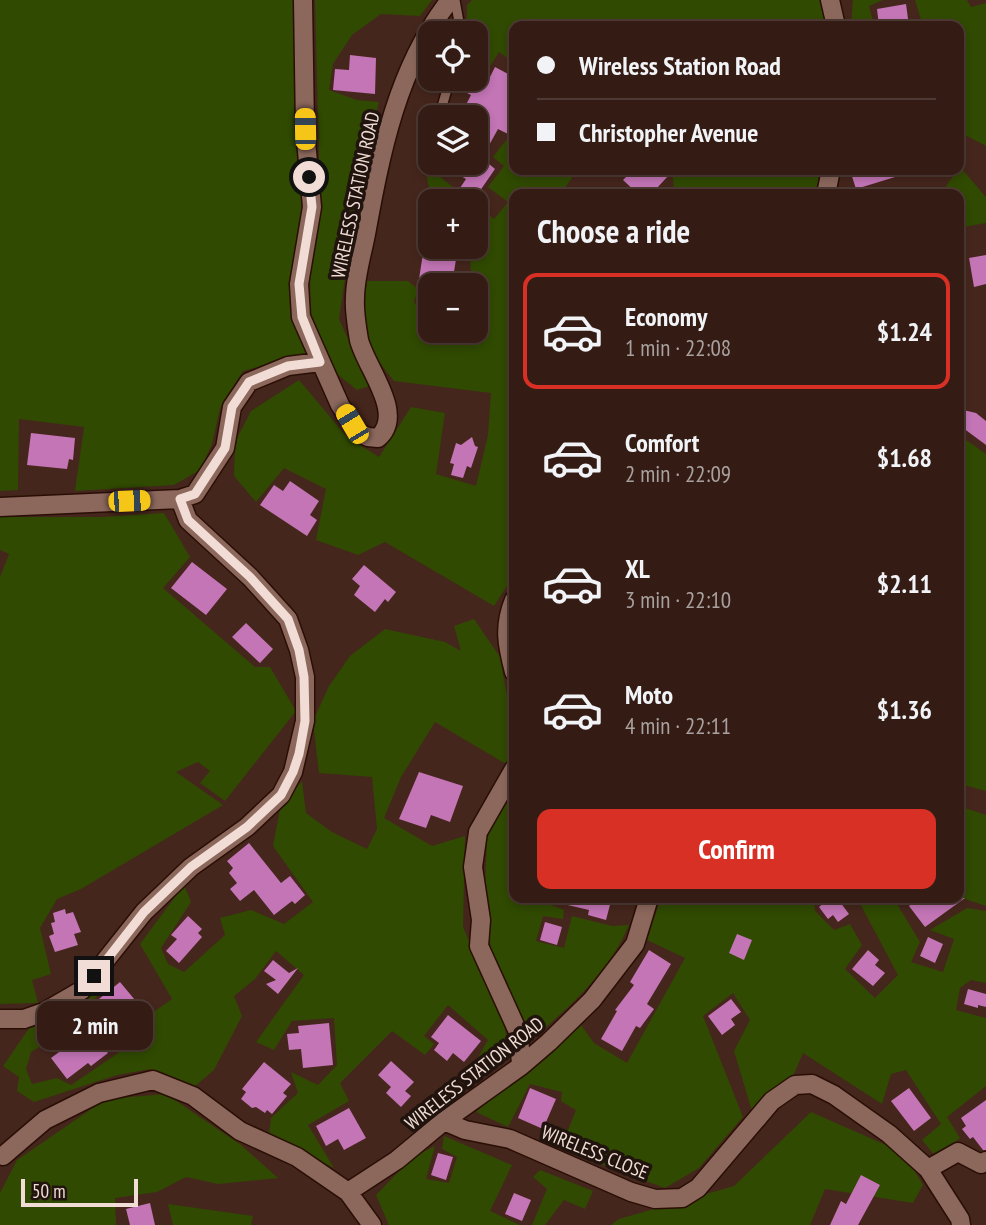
<!DOCTYPE html>
<meta charset="utf-8">
<style>
body{margin:0;font-family:"PT Sans Narrow",sans-serif;background:#3f2922;color:#f1f3f6;height:100vh;display:flex;flex-direction:column;font-size:26px;white-space:nowrap}
*{box-sizing:border-box;margin:0}
p{font-size:23px;color:#a9a1a0}
.icon{flex:none;width:38px;height:38px;fill:none;stroke:currentColor;stroke-width:2;stroke-linecap:round;stroke-linejoin:round}
.map{position:relative;flex:1;overflow:hidden}
.drawer{position:absolute;left:509px;top:189px;width:455px;height:714px;display:flex;flex-direction:column;background:#341c15;border-radius:14px;box-shadow:0 4px 10px #0003,0 0 0 2px #4e3a34}
.drawer>*{flex:none}
.hud{position:absolute;left:509px;top:21px;width:455px;height:154px;border-radius:14px;box-shadow:0 4px 10px #0003,0 0 0 2px #4e3a34;display:grid;align-content:center;height:154px;padding:0 28px;background:#341c15}
.fabs{position:absolute;left:418px;top:21px;display:grid;gap:14px}
.fabs a{display:grid;place-items:center;width:70px;height:70px;border-radius:14px;background:#341c15;box-shadow:0 4px 10px #0003,0 0 0 2px #4e3a34;font-size:35px}
.scale{position:absolute;left:21px;bottom:18px;width:117px;box-sizing:border-box;padding-left:7px;border:4px solid #f1ddd6;border-top:0;font-size:19px;line-height:24px;white-space:nowrap;color:#f1ddd6;-webkit-text-stroke:5px #21140f;paint-order:stroke}
.end{position:absolute;width:32px;height:32px;margin:-16px;border:9px solid #f1ddd6;background:#111;box-shadow:0 0 0 4px #111}
.from{border-radius:50%}
.bubble{position:absolute;height:49px;border-radius:14px;background:#341c15;box-shadow:0 4px 10px #0003,0 0 0 2px #4e3a34;font-size:23px;font-weight:700;line-height:49px;text-align:center}
.car{position:absolute;width:21px;height:42px;margin:-21px -10px;border-radius:9px;box-shadow:0 0 5px 2px #0007;background:linear-gradient(#f5c518 24%,#345 0 40%,#f5c518 0 76%,#345 0 86%,#f5c518 0)}
.hud b{display:flex;align-items:center;gap:24px;height:66px;font-size:26px}
.hud b+b{border-top:2px solid #4e3a34}
.hud i{width:18px;height:18px;background:#f1f3f6}
ul{padding:0;list-style:none}
li{display:flex;align-items:center;gap:21px;height:116px;margin:0 14px 10px;padding:0 14px;border:4px solid transparent;border-radius:14px}
li div{flex:1}
li b{display:block;font-size:26px}
li em{font-style:normal;font-weight:700}
li.on{border-color:#d93025}
li>.icon{width:63px;height:63px;stroke-width:1.5}
h2{padding:0 28px;font-size:32px;line-height:84px}
.action{display:flex;gap:14px;margin-top:auto;padding:14px 28px}
.action a{flex:1;height:80px;border-radius:14px;background:#d93025;color:#fff;font-size:28px;font-weight:700;line-height:80px;text-align:center}
.map>svg:first-child{display:block}
</style>
<div class="map">
<svg width="986" height="1225" viewBox="0 0 986 1225">
<rect width="100%" height="100%" fill="#45261c"/>
<path fill="#304a01" d="M0 0H297L303 213 310 353 243 371 220 408 212 444 200 470 174 485 75 491 84 427 19 419 18 490 0 491Z
M315 0H432L420 16 381 14 352 35 333 64 329 90 357 100 379 102 359 183 339 319 369 386 357 390 336 373 311 314 310 271 320 194Z
M472 0H823L828 26H514V63L499 52 484 76 476 71V33H466L467 5Z
M853 0H883L869 6 874 26H851Z
M915 0H967L971 7 986 3V146L967 136 959 149V26H923Z
M506 140 514 144V170H577L561 194H514V575L494 606 385 542 358 555 316 540 326 489 284 468 256 502 234 476 235 442 251 411 299 380 347 437 379 457 411 407 445 413 436 474 476 486 488 435 491 393 394 381 376 358 362 327 367 281H408L418 289 414 302 430 321V331H447L458 336 462 331H476V285H471L470 247H476V205L494 219 508 202 488 187 504 166 493 157Z
M960 167 986 197V223L963 227 959 218V194H950L946 186Z
M672 170H820L816 194H670L674 189Z
M435 173 471 201H432L426 174Z
M959 435 986 454V791L964 785 962 753 959 748Z
M164 513 190 557 163 588 255 667H270L296 711 225 801 200 783 210 771 198 762 176 772 223 805 81 889 57 899 40 928 51 974 32 980 38 1003 0 1004V577L9 554 0 550V517H102Z
M474 619 500 657 509 707 514 720V745L506 764 435 722 401 777 384 818 432 846 465 836 463 927 502 1017 510 1050 482 1073 473 1066 488 1040 448 1005 424 1036 434 1044 425 1055 392 1031 340 1083 349 1101 308 1125 334 1168 269 1135 271 1118 298 1093 291 1072 318 1085 337 1065 334 1018 292 1021 274 1050 256 1042 304 975 276 951 255 979 234 996 242 1016 214 1070 193 1088 151 1069 117 1075 34 1102 17 1091 19 1077 3 1066 30 1027 100 979 112 977 109 987 84 1007 94 1019 59 1046 46 1043 31 1052 26 1069 32 1084 57 1078 71 1085 127 1047 117 1022 145 1018 172 999 140 944 184 885 191 902 161 948 168 964 184 972 225 935 220 918 251 910 284 924 313 902 273 846 280 809 302 781 306 813 332 832 367 849 377 829 372 777 319 773 313 721 329 686 350 656 385 629 445 642 461 651 454 626Z
M514 784V898H541V901L564 910 563 919 543 916 536 941 564 948 572 916 612 926 629 925C609 973 568 1008 530 1041L491 952 485 886 487 838Z
M959 806 986 815V906L959 897Z
M661 898H814L815 911 834 930 850 924 862 945 845 969 875 998 898 975 857 898H905L897 904 920 942 911 962 943 972 954 939 930 930 967 908 986 911V983L971 980 960 988 956 1010 986 1018V1086L947 1117 960 1138 936 1157 922 1140 941 1124 906 1070 891 1074 882 1104 803 1053 791 1081 752 1111 734 1051 750 1020 733 993 703 1016 743 1117 699 1168 665 1188 610 1168 542 1139 552 1125 568 1130 576 1110 561 1101 562 1092 530 1084 508 1127 476 1112 581 1025 594 1043 627 1063 685 958 647 940Z
M166 1094 241 1145 278 1178 218 1184 186 1177 157 1192 115 1198 116 1225H0V1193L17 1160 106 1099Z
M811 1112 904 1153 923 1185 913 1203 825 1189 810 1225H611L619 1219 734 1186Z
M444 1136 512 1165 490 1211 520 1225H389L376 1195 413 1157 435 1146 426 1179 449 1183 457 1157 442 1149Z
M540 1170 593 1191 585 1209 564 1200 545 1225H532L547 1189 533 1177Z
M168 1204 253 1216 251 1225H173Z"/>
<path fill="#c375b6" d="M906 4 909 26H879L877 9Z
M350 55 376 58 375 94 333 90 335 69 349 70Z
M495 67 514 77V137L498 129 482 158 495 169 475 198 460 188 466 179 439 163H476V117H460L471 95 465 92 472 79 486 85Z
M633 170H661L668 176 657 188 664 194H638L623 180Z
M850 170H907L908 173 856 189Z
M424 247H458L452 284 419 279Z
M986 255V284L974 287 969 258Z
M959 409 976 413 986 421V445L959 425Z
M31 433 75 438 73 460 69 459 67 469 27 465Z
M472 437 475 446 478 447 471 468 467 466 463 478 451 475 454 464 450 463 456 443 461 445Z
M290 481 319 501 310 515 317 520 307 536 260 505 274 485 283 491Z
M192 562 227 589 206 615 171 588Z
M364 565 396 592 388 602 385 599 375 612 354 595 360 586 352 579Z
M246 623 273 649 260 663 232 637Z
M419 772 463 786 450 822 431 815 426 828 399 819Z
M249 843 281 883 290 876 305 895 295 904 292 901 274 915 254 890 240 901 230 889 237 883 229 873 233 868 227 861Z
M560 898H598L611 901 606 920 588 915 589 910 559 903Z
M822 898H837L849 914 838 922 833 915 828 919 819 907 825 902Z
M919 898H965L925 927 909 906Z
M65 909 66 914 73 912 81 932 74 934 78 945 55 952 49 936 54 934 51 923 55 922 53 913Z
M188 916 202 929 198 933 202 937 179 963 166 951 177 939 171 935Z
M545 922 562 927 557 945 540 940Z
M737 934 752 940 744 960 729 953Z
M928 937 943 944 935 963 920 956Z
M649 950 671 964 647 1004 654 1009 640 1028 636 1026 622 1051 601 1039 617 1011 615 1010 634 985 630 982Z
M868 950 879 960 875 965 885 973 873 986 852 969Z
M273 960 289 973 298 968 278 994 266 984 276 980 264 971Z
M120 982 135 1000 107 1022 113 1030 98 1041 108 1053 91 1066 88 1063 67 1079 51 1058 101 1021 89 1007Z
M968 989 986 994V1007L978 1005V1008L964 1004Z
M731 999 741 1012 731 1019 735 1025 722 1035 708 1016Z
M448 1015 481 1041 464 1062 453 1053 447 1061 434 1050 439 1043 431 1037Z
M329 1023 333 1065 303 1068 301 1049 289 1050 287 1034 299 1033 298 1026Z
M391 1061 414 1082 405 1091 411 1096 401 1107 386 1093 391 1087 378 1075Z
M264 1062 291 1084 283 1093 287 1096 272 1114 267 1110 265 1113 256 1107 252 1108 241 1099 246 1092 242 1089Z
M530 1088 556 1099 543 1129 518 1118Z
M909 1088 931 1118 914 1131 891 1101Z
M986 1100V1150H983L973 1137 970 1139 962 1129 966 1126 961 1118Z
M349 1108 366 1138 344 1150 338 1139 326 1146 316 1126Z
M438 1153 453 1157 446 1180 431 1175Z
M861 1175 880 1185 858 1225H830L841 1201 846 1204Z
M514 1193 531 1200 522 1221 505 1214Z
M150 1203 155 1225H130L126 1209Z"/>
<g fill="none" stroke-linecap="round" stroke-linejoin="round">
<defs>
<path id="service" d="M455 0 461 33
M439 117 450 79"/>
<path id="minor" d="M303 0 305 129 312 207 299 284 301 317 340 405 352 424 359 433 368 437 378 438C406 414 366 368 359 340 357 328 354 311 355 298 355 277 362 255 366 234 381 152 397 68 450 0
M830 0 836 26
M826 194 831 170
M0 507 180 499 195 494 225 448 232 407 249 382 288 366 320 362
M514 600C503 627 507 645 514 672
M514 769 478 832 473 867 481 920 479 946 519 1034 521 1066
M0 1019H24L44 1012 82 990 144 912 191 867 247 827 281 795 293 772 305 721V677L299 650 288 619 250 577 188 520 180 499
M444 1121 465 1130 510 1139 631 1192 655 1199 682 1198 698 1188 772 1101 795 1085 812 1084 834 1095 889 1134 928 1169 958 1152 981 1164 986 1161
M3 1156 45 1120 99 1093 153 1080 193 1096 240 1131 297 1157 348 1192 372 1225
M928 1169 960 1219 961 1225
M348 1192 397 1160 444 1121 521 1066 549 1042 592 1000 635 944 649 898"/>
</defs>
<use href="#service" stroke="#2a0e05" stroke-width="12"/>
<use href="#minor" stroke="#2a0e05" stroke-width="21"/>
<use href="#service" stroke="#8c685c" stroke-width="9"/>
<use href="#minor" stroke="#8c685c" stroke-width="18"/>
</g>
<g fill="none" stroke-linecap="round" stroke-linejoin="round">
<path stroke="#f1ddd6" stroke-width="9" d="M94 976 144 912 191 867 247 827 281 795 293 772 299 754 305 721 304 677 299 650 288 619 250 577 188 520 180 499 195 494 225 448 232 407 249 382 288 366 320 362 302 317 299 284 312 207 309 177"/>
</g>
<g text-anchor="middle" stroke-width="7" stroke-linejoin="round" paint-order="stroke">
<g font-size="19" fill="#f1ddd6" stroke="#21140f">
<text transform="translate(355 195) rotate(-78)" y="7">WIRELESS STATION ROAD</text>
<text transform="translate(474 1073) rotate(-38)" y="7">WIRELESS STATION ROAD</text>
<text transform="translate(595 1152) rotate(22)" y="7">WIRELESS CLOSE</text>
</g>
</g>
</svg>
<div class="fabs">
<a><svg class="icon" aria-label="locate" viewBox="0 0 24 24"><circle cx="12" cy="12" r="6"/><path d="M12 2v4M12 18v4M2 12h4M18 12h4"/></svg></a>
<a><svg class="icon" aria-label="layers" viewBox="0 0 24 24"><path d="M12 4l9 5-9 5-9-5zM3 14l9 5 9-5"/></svg></a>
<a>+</a>
<a>−</a>
</div>
<div class="scale">50 m</div>
<i class="end from" style="left:309px;top:177px"></i>
<i class="end" style="left:94px;top:976px"></i>
<div class="bubble" style="left:37px;top:1001px;width:116px">2 min</div>
<i class="car" style="left:305px;top:129px;rotate:359deg"></i>
<i class="car" style="left:352px;top:424px;rotate:329deg"></i>
<i class="car" style="left:129px;top:501px;rotate:88deg"></i>
<div class="hud">
<b><i class="from"></i>Wireless Station Road</b>
<b><i></i>Christopher Avenue</b>
</div>
<section class="drawer">
<h2>Choose a ride</h2>
<ul>
<li class="on"><svg class="icon" aria-label="car" viewBox="0 0 24 24"><path d="M5 17H2v-5l4-1 3-4h7l3 4 3 1v5h-3M9 17h6M6 11h13"/><circle cx="7" cy="17" r="2"/><circle cx="17" cy="17" r="2"/></svg><div><b>Economy</b><p>1 min · 22:08</p></div><em>$1.24</em></li>
<li><svg class="icon" aria-label="car" viewBox="0 0 24 24"><path d="M5 17H2v-5l4-1 3-4h7l3 4 3 1v5h-3M9 17h6M6 11h13"/><circle cx="7" cy="17" r="2"/><circle cx="17" cy="17" r="2"/></svg><div><b>Comfort</b><p>2 min · 22:09</p></div><em>$1.68</em></li>
<li><svg class="icon" aria-label="car" viewBox="0 0 24 24"><path d="M5 17H2v-5l4-1 3-4h7l3 4 3 1v5h-3M9 17h6M6 11h13"/><circle cx="7" cy="17" r="2"/><circle cx="17" cy="17" r="2"/></svg><div><b>XL</b><p>3 min · 22:10</p></div><em>$2.11</em></li>
<li><svg class="icon" aria-label="car" viewBox="0 0 24 24"><path d="M5 17H2v-5l4-1 3-4h7l3 4 3 1v5h-3M9 17h6M6 11h13"/><circle cx="7" cy="17" r="2"/><circle cx="17" cy="17" r="2"/></svg><div><b>Moto</b><p>4 min · 22:11</p></div><em>$1.36</em></li>
</ul>
<div class="action"><a>Confirm</a></div>
</section>
</div>
